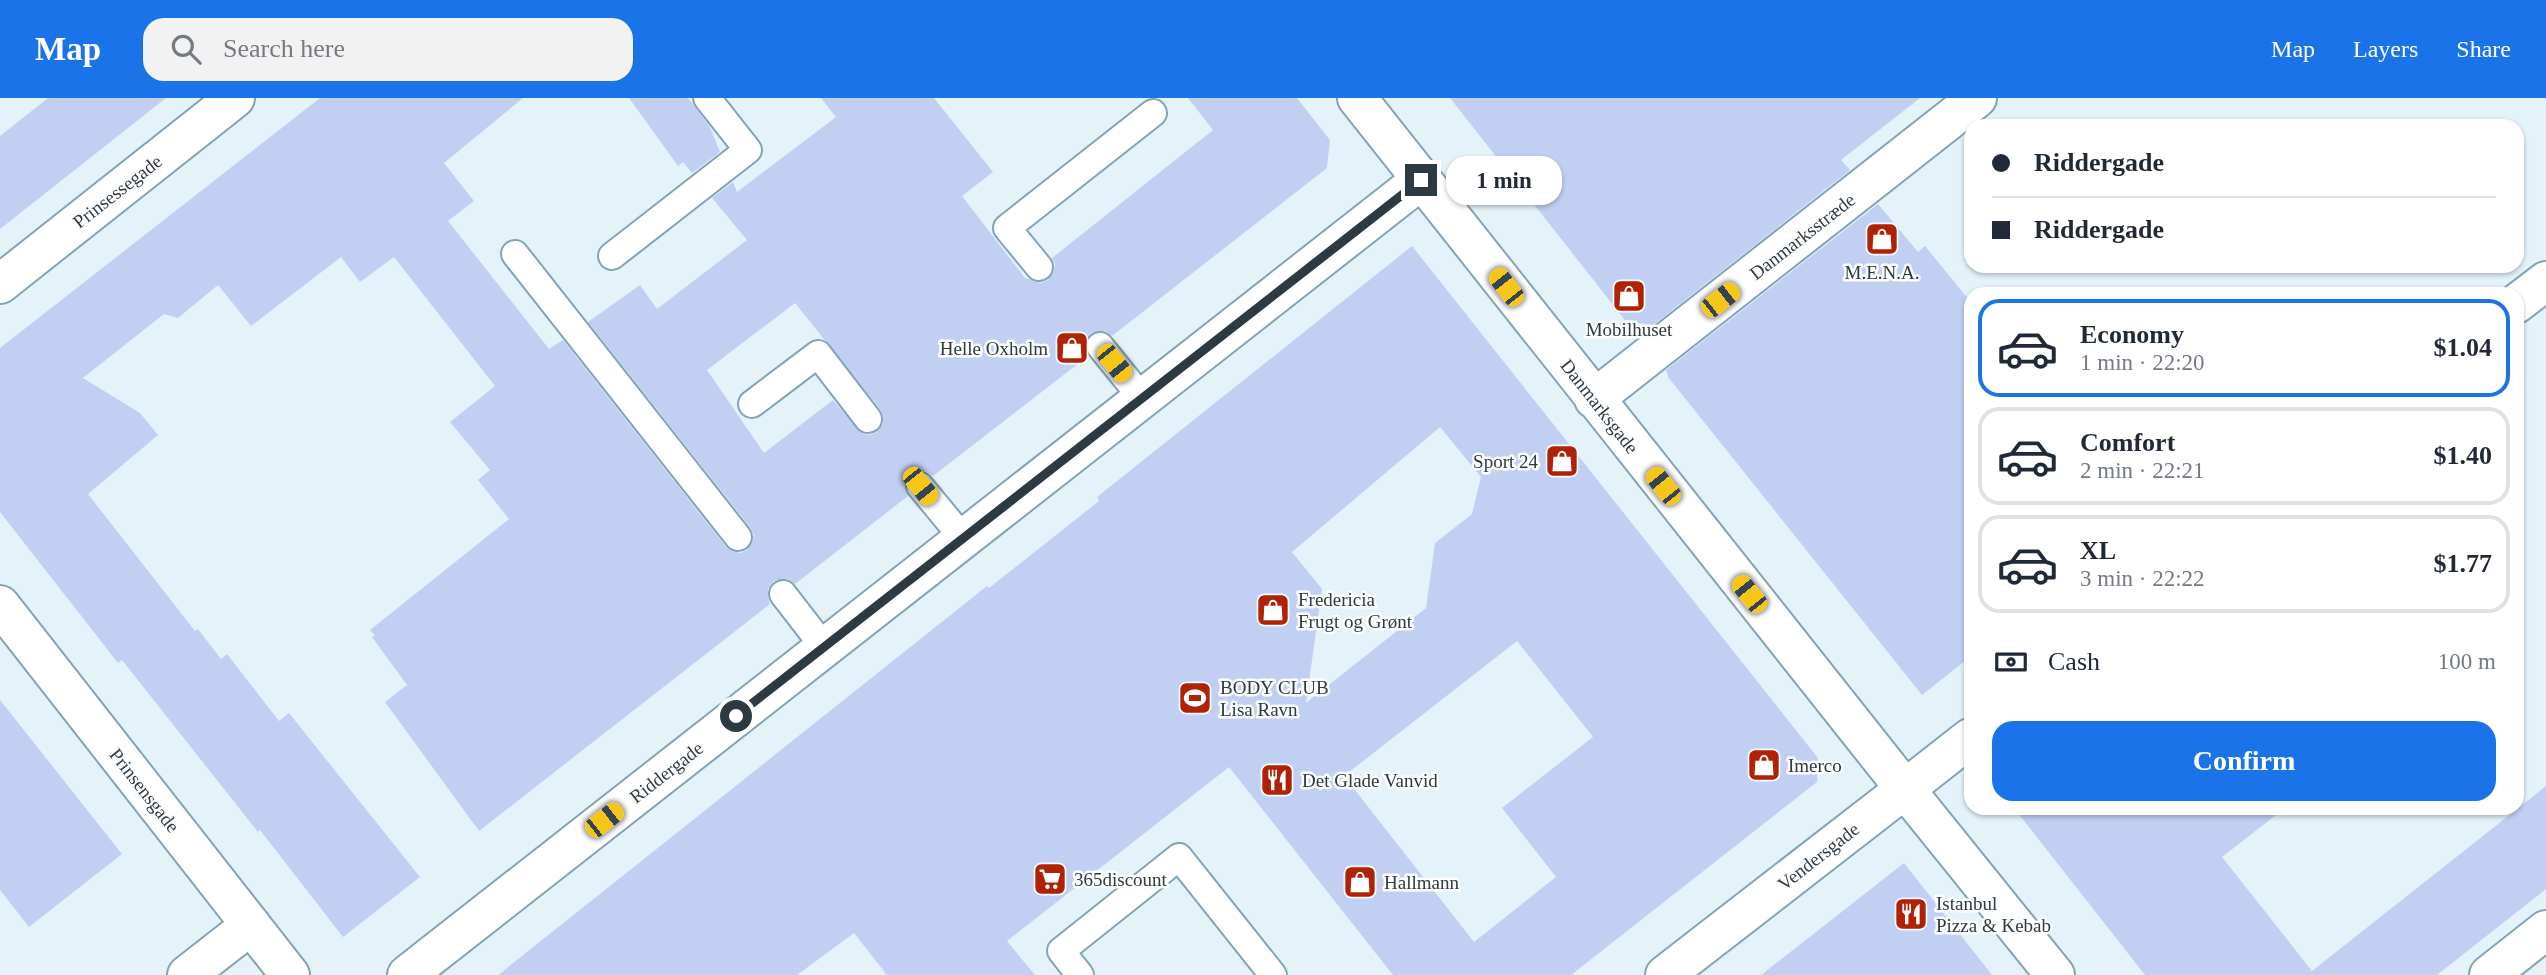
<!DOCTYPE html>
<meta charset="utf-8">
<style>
body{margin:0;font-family:"Times New Roman",serif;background:#f2f2f3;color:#1f2937;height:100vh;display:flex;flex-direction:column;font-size:26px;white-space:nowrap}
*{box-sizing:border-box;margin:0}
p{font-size:23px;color:#747a83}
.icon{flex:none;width:38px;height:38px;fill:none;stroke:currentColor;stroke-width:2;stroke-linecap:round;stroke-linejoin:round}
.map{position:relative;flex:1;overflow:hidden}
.side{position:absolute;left:1964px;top:189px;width:560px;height:528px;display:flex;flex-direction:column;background:#fff;border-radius:21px;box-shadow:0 2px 5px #0004}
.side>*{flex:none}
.top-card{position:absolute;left:1964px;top:21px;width:560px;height:154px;border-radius:21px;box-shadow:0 2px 5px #0004;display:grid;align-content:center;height:154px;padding:0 28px;background:#fff}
.end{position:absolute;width:32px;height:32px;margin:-16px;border:9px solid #2d3a42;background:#fff;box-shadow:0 0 0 4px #fff}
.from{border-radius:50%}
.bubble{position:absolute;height:49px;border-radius:21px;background:#fff;box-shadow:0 2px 5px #0004;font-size:23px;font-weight:800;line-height:49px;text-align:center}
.car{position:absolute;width:21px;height:42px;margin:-21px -10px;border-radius:9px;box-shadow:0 0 5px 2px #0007;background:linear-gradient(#f5c518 24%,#345 0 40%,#f5c518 0 76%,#345 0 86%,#f5c518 0)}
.top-card b{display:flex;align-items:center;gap:24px;height:66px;font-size:26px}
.top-card b+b{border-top:2px solid #e0e1e3}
.top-card i{width:18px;height:18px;background:#1f2937}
ul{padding:12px 0 0;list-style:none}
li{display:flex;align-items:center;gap:21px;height:98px;margin:0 14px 10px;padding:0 14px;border:4px solid #e0e1e3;border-radius:21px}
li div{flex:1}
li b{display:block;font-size:26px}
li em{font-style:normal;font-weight:800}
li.selected{border-color:#1a73e8}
li>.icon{width:63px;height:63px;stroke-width:1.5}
.pay{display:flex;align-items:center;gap:18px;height:77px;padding:0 28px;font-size:26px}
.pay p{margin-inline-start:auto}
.action{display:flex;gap:14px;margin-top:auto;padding:14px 28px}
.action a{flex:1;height:80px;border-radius:21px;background:#1a73e8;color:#fff;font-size:28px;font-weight:800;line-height:80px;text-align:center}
header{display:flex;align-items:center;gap:42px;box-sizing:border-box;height:98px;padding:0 35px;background:#1a73e8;color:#fff}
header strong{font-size:33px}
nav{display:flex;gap:38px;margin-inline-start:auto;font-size:24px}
.search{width:490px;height:63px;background:#f2f2f3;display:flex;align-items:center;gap:18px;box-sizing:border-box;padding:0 24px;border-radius:21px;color:#747a83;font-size:26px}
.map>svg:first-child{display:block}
</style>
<header>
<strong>Map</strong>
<div class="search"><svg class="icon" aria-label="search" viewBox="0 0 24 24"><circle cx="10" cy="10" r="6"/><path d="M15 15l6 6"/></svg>Search here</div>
<nav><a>Map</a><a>Layers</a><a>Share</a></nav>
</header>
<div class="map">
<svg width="2546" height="877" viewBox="0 0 2546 877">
<rect width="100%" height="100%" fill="#e4f2fa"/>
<path fill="#c1d0f2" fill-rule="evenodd" d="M48 0H166L0 131V38Z
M320 0H523L444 65 474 103 448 123 549 251 563 242 726 449 732 453 740 455 747 452 752 445 754 437 750 429 588 224 640 187 657 211 747 142 712 100 733 84 737 94 836 19 821 0H934L993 74 962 98 1025 180 1041 185 1048 182 1053 175 1055 167 1052 160 1213 32 1188 0H1297L1330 42 1327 70 1112 238 1105 233 1091 235 1085 243V251L1088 258 933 378 925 373 911 375 905 383V391L908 398 795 486 788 481 774 483 768 491V499L770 506 479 733 385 604 407 587 372 539 375 538 370 532 509 421 478 382 490 372 450 324 495 288 394 159 360 184 341 159 251 228 218 187 178 220 164 216 83 280 140 315 158 337 88 396 195 533 198 531 221 561 227 556 279 623 289 615 420 779 343 839 260 732 258 734 122 562 118 565 0 414V250ZM795 205 880 311 883 318V326L877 334 869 337 861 335 833 302 764 355 707 272Z
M629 0H688L710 29 720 54 692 75 683 64 678 68Z
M1450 0H1920L1841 62 1850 72 1652 228 1625 222Z
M1878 106 1918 154 1925 148 1970 203V559L1922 597 1668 279 1666 272Z
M1412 148 1818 660 1817 684 1571 877H1393L1229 669 1007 843 1035 877H887L854 835 797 877H498L987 488 989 490 1099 403 1097 399ZM1440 329 1481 379 1472 416 1435 445 1426 510 1306 605 1322 491 1292 454ZM1517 543 1593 639 1502 710 1556 779 1474 844 1344 678Z
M0 602 122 756 29 829 0 792Z
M2546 688V791L2437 877H2145L2014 710H2285L2222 759 2312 873Z
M1904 765 1992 877H1761Z"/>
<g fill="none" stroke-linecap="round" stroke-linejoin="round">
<defs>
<path id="service" d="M515 156 738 439
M612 158 748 52 707 0
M1039 169 1007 130 1153 15
M1100 248 1142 300
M752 306 818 256 868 321
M920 388 963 440
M783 496 824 549
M1080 877 1061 853 1179 759 1273 877"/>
<path id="pedestrian" d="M2516 206 2546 183
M1905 691 1970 640"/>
<path id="minor" d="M1357 0 1905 691
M0 186 235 0
M1594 301 1977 0
M187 877 251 827
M407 877 1421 82
M2489 877 2546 832"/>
<path id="tertiary" d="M0 507 290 877
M1665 877 1905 691 2055 877"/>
</defs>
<use href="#service" stroke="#83a3b6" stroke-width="30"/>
<use href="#pedestrian" stroke="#83a3b6" stroke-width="42"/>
<use href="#minor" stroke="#83a3b6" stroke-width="42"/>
<use href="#tertiary" stroke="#83a3b6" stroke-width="42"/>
<use href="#service" stroke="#fff" stroke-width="26"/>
<use href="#pedestrian" stroke="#fff" stroke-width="38"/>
<use href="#minor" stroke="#fff" stroke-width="38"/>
<use href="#tertiary" stroke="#fff" stroke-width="38"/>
</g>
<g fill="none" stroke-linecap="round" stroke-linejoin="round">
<path stroke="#2d3a42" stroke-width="9" d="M736 618 1421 82"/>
</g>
<defs>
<symbol id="shop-square" viewBox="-11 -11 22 22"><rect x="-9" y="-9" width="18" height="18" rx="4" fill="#b02205" stroke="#fdfdfd"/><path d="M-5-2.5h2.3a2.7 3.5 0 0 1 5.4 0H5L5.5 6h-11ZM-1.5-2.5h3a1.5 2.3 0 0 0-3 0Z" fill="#fff"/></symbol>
<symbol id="stadium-square" viewBox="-11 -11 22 22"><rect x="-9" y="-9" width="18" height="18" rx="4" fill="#b02205" stroke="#fdfdfd"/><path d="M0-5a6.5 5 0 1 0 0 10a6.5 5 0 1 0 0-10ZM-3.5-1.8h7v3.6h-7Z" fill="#fff"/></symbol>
<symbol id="restaurant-square" viewBox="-11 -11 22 22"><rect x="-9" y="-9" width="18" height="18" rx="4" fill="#b02205" stroke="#fdfdfd"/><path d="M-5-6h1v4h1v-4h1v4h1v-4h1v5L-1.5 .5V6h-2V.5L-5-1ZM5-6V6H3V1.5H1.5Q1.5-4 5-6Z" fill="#fff"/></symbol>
<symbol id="supermarket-square" viewBox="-11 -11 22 22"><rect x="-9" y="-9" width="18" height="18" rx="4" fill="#b02205" stroke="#fdfdfd"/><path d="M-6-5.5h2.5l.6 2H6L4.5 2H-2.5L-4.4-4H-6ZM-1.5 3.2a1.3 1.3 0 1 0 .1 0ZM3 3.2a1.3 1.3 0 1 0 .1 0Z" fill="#fff"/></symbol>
</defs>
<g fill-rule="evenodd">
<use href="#shop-square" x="1863" y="122" width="38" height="38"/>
<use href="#shop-square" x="1610" y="179" width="38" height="38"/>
<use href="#shop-square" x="1053" y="231" width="38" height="38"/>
<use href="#shop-square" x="1543" y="344" width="38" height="38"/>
<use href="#shop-square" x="1254" y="493" width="38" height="38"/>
<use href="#stadium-square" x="1176" y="581" width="38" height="38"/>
<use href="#shop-square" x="1745" y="648" width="38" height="38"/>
<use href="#restaurant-square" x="1258" y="663" width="38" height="38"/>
<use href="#supermarket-square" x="1031" y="762" width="38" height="38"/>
<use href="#shop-square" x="1341" y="765" width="38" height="38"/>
<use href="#restaurant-square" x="1892" y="797" width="38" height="38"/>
</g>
<g text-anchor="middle" stroke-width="5" stroke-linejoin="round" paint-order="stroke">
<g font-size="19" fill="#2d3a42" stroke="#fdfdfd">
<text transform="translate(117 93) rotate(-38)" y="7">Prinsessegade</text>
<text transform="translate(1802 138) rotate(-38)" y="7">Danmarksstræde</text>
<text transform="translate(1600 308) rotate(52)" y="7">Danmarksgade</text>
<text transform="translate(666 674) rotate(-38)" y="7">Riddergade</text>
<text transform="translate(145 692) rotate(52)" y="7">Prinsensgade</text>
<text transform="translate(1818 758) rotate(-38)" y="7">Vendersgade</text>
</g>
<g font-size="19" fill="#2d3a42" stroke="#fdfdfd" text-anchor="start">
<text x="1882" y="181" text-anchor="middle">M.E.N.A.</text>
<text x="1629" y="238" text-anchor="middle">Mobilhuset</text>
<text x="1048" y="257" text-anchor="end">Helle Oxholm</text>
<text x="1538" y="370" text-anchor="end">Sport 24</text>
<text x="1298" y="508">Fredericia<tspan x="1298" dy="22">Frugt og Grønt</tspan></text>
<text x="1220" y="596">BODY CLUB<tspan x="1220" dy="22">Lisa Ravn</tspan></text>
<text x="1788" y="674">Imerco</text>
<text x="1302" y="689">Det Glade Vanvid</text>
<text x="1074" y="788">365discount</text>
<text x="1384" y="791">Hallmann</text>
<text x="1936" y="812">Istanbul<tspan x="1936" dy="22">Pizza &amp; Kebab</tspan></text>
</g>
</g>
</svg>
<i class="end from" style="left:736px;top:618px"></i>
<i class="end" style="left:1421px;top:82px"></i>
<div class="bubble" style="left:1446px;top:58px;width:116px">1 min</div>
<i class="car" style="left:1506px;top:189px;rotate:322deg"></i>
<i class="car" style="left:1720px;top:202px;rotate:52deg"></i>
<i class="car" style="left:1114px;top:265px;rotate:141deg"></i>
<i class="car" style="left:920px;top:388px;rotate:141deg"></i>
<i class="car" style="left:1663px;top:388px;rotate:321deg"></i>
<i class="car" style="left:1749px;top:496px;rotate:321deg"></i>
<i class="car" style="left:604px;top:722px;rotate:52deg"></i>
<div class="top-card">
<b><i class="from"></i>Riddergade</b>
<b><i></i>Riddergade</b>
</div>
<section class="side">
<ul>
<li class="selected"><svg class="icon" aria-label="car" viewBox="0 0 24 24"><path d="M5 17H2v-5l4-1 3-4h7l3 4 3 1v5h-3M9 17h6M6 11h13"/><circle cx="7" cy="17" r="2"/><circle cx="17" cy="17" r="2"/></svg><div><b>Economy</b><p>1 min · 22:20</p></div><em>$1.04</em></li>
<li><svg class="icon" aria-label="car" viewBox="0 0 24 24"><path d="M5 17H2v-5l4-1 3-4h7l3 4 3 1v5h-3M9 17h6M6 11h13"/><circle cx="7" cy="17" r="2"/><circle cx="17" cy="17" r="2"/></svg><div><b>Comfort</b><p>2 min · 22:21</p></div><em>$1.40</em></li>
<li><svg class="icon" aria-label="car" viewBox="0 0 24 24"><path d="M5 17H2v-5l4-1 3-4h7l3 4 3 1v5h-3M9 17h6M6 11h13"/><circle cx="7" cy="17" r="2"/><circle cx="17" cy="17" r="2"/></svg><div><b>XL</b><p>3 min · 22:22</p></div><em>$1.77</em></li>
</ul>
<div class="pay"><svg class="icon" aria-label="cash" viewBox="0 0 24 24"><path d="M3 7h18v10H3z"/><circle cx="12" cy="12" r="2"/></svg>Cash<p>100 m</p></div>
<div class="action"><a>Confirm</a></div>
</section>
</div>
